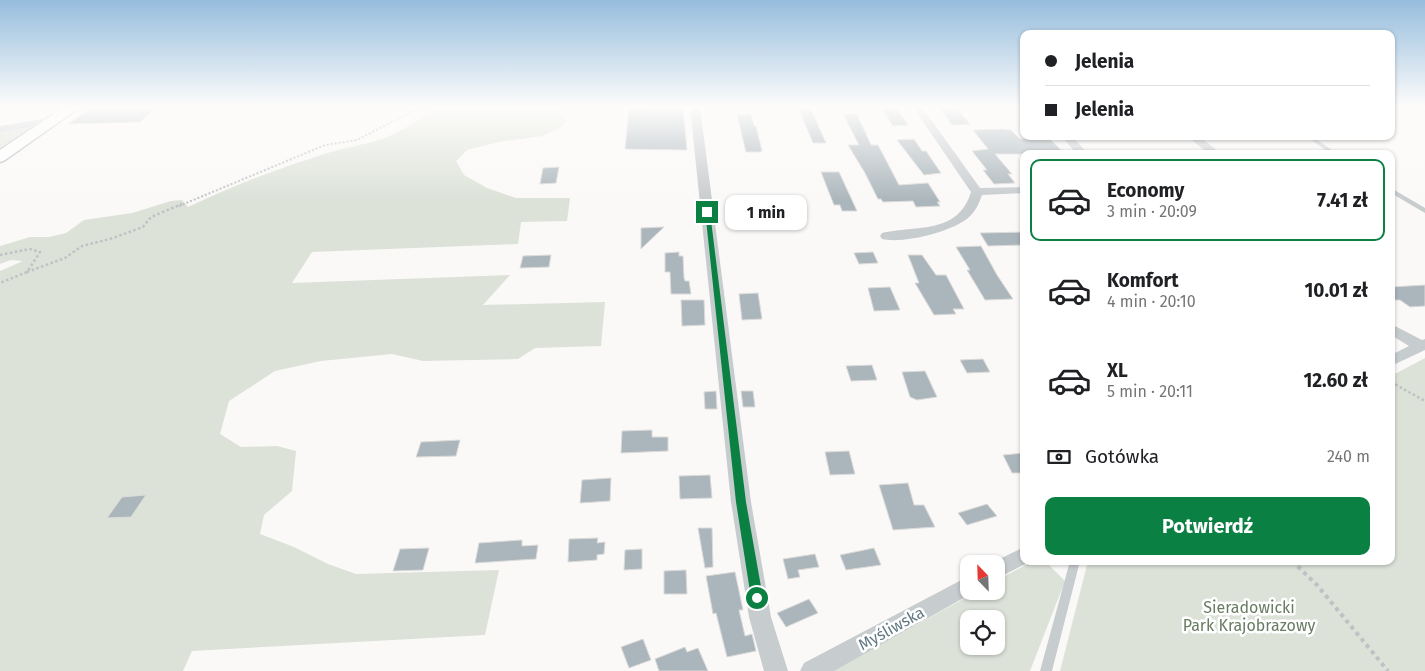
<!DOCTYPE html>
<html lang="pl">
<meta charset="utf-8">
<style>
body{margin:0;font-family:"Fira Sans",sans-serif;background:#f2f2f2;color:#202124;height:100vh;display:flex;flex-direction:column;font-size:19px;white-space:nowrap}
*{box-sizing:border-box;margin:0}
p{font-size:16px;color:#757577}
.icon{flex:none;width:28px;height:28px;fill:none;stroke:currentColor;stroke-width:2;stroke-linecap:round;stroke-linejoin:round}
.map{position:relative;flex:1;overflow:hidden}
.sheet{position:absolute;left:1020px;top:150px;width:375px;height:415px;display:flex;flex-direction:column;background:#fff;border-radius:10px;box-shadow:0 1px 4px #0004}
.sheet>*{flex:none}
.hud{position:absolute;left:1020px;top:30px;width:375px;height:110px;border-radius:10px;box-shadow:0 1px 4px #0004;display:grid;align-content:center;height:110px;padding:0 25px;background:#fff}
.needle{width:32px;rotate:337deg}
.tools{position:absolute;left:960px;top:555px;display:grid;gap:10px}
.tools a{display:grid;place-items:center;width:45px;height:45px;border-radius:10px;background:#fff;box-shadow:0 1px 4px #0004;font-size:25px}
.end{position:absolute;width:22px;height:22px;margin:-11px;border:6px solid #0b8043;background:#fff;box-shadow:0 0 0 2px #fff}
.from{border-radius:50%}
.bubble{position:absolute;height:35px;border-radius:10px;background:#fff;box-shadow:0 1px 4px #0004;font-size:16px;font-weight:700;line-height:35px;text-align:center}
.hud b{display:flex;align-items:center;gap:18px;height:48px;font-size:19px}
.hud b+b{border-top:1px solid #e0e0e0}
.hud i{width:12px;height:12px;background:#202124}
ul{padding:9px 0 0;list-style:none}
li{display:flex;align-items:center;gap:15px;height:82px;margin:0 10px 8px;padding:0 15px;border:2px solid transparent;border-radius:10px}
li div{flex:1}
li b{display:block;font-size:19px}
li em{font-style:normal;font-weight:700}
li.active{border-color:#0b8043}
li>.icon{width:45px;height:45px;stroke-width:1.5}
.pay{display:flex;align-items:center;gap:12px;height:55px;padding:0 25px;font-size:19px}
.pay p{margin-inline-start:auto}
.button{display:flex;gap:10px;margin-top:auto;padding:10px 25px}
.button a{flex:1;height:58px;border-radius:10px;background:#0b8043;color:#fff;font-size:20px;font-weight:700;line-height:58px;text-align:center}
.map>svg:first-child{display:block}
</style>
<div class="map">
<svg width="1425" height="671" viewBox="0 0 1425 671">
<rect width="100%" height="100%" fill="#faf9f7"/>
<path fill="#dce2d8" fill-rule="evenodd" d="M439 107H557L566 122 558 129 542 136 498 142 467 150 456 161 464 175 487 188 516 198H570L567 221 521 222 518 244 312 252 292 283 510 275 483 305 605 302 601 346 535 348 518 359 423 361 392 354 321 361 275 371 229 401 220 434 241 447 277 446 296 451 292 491 264 515 260 534 294 547 328 564 356 574 499 570 485 635 192 651 183 671H0V271L23 261 11 260 0 264V246L30 237H49L66 233 84 220 132 213 171 201 182 200 188 207C234 185 282 167 331 152 347 147 363 145 379 140 401 133 419 118 439 107Z
M40 122 0 148V131Z
M1425 358V671H1060L1088 561H1391V376Z
M1033 561H1045L1065 581 1030 671H832L978 591H996V581ZM969 619H996V646H969Z"/>
<path fill="#abb6bc" stroke="#dcdbd9" d="M629 107H643L648 110 683 109 687 150 625 149Z
M798 107H810L826 143H813Z
M881 107H896L908 125 893 126Z
M939 107H956L970 124 952 125Z
M155 109 140 122 68 124 89 110Z
M751 114 754 126H756L762 151 760 152H746L737 115Z
M843 114H857L871 145H878L899 185 928 183 940 202H937L940 206 916 207 913 201 883 202 881 199H878L865 173 848 145H859Z
M1003 129 1011 130 1020 139 1049 138 1065 154H995L1012 174H1008L1015 183 994 184 983 170H987L972 151 988 149 973 130Z
M914 139 922 151H926L941 173 924 175 897 140Z
M559 167 556 183 540 184 543 168Z
M821 172H839L857 211H842L840 205H834Z
M664 227 641 249V228Z
M1024 232V245L988 246 980 233Z
M981 246 997 275 1013 299 985 300 967 270H970L956 247Z
M679 252V256H683L684 278 685 281H689L691 294H671L670 272H665V253Z
M873 252 878 263 859 264 854 253Z
M551 255 549 267 520 268 523 256Z
M908 255H922L936 275H946L964 309H953L956 314 934 315 915 283H919Z
M1425 285V306L1410 307 1400 300H1391V287Z
M890 287 900 310 874 311 868 288Z
M758 293 762 319 742 320 739 294Z
M681 300H704L705 325 682 326Z
M983 359 990 372 967 373 960 360Z
M872 365 877 380 851 381 846 366Z
M925 371 937 397 917 400 910 397 902 372Z
M716 391 717 409H705L704 392Z
M741 391H753L755 407H743Z
M652 430V437H668V451L621 453 622 431Z
M460 440 456 456 416 457 421 442Z
M849 451 855 474 830 475 825 452Z
M1024 453V473H1012L1003 455Z
M710 475 712 498 680 499 679 476Z
M611 478 610 501 580 503 582 480Z
M908 483 914 505H924L935 527 893 530 879 485Z
M146 495 131 517 107 518 122 497Z
M987 504 997 516 967 525 958 513Z
M698 528H712L713 567 705 568Z
M598 538 597 543 605 542 604 554 597 555V560L568 562 569 539Z
M522 540V546L538 545 536 559 475 563 479 543Z
M429 548 423 570 393 571 400 549Z
M874 548 881 565 846 570 840 555Z
M642 549V569L624 570 625 550Z
M815 554 819 567 798 570 800 577 788 579 783 559Z
M686 570 687 594H664V571Z
M735 572 743 610H739L745 636 752 634 756 651 727 657 716 613 713 614 706 576Z
M809 599 818 613 786 627 777 613Z
M643 639 651 660 629 668 621 647Z
M685 647 687 652 698 648 708 671H659L655 659Z"/>
<g fill="none" stroke-linecap="round" stroke-linejoin="round">
<defs>
<path id="secondary" d="M64 107H80L5 160 0 162V150Z"/>
</defs>
<use href="#secondary" stroke="#b6bec2" stroke-width="3"/>
<path stroke="#bec2c4" stroke-width="2" stroke-dasharray="2 2" stroke-linecap="butt" d="M179 206 325 145 357 140 420 107"/>
<path stroke="#bec2c4" stroke-width="2.5" stroke-dasharray="2.5 2.5" stroke-linecap="butt" d="M0 255 30 249 40 252 27 272 0 283
M27 272 65 258 82 246 110 239 143 227 151 217 182 204
M1391 382 1425 401"/>
<path stroke="#bec2c4" stroke-width="4" stroke-dasharray="4 4" stroke-linecap="butt" d="M1292 561 1317 585 1388 671"/>
<path fill="#c7cccf" fill-rule="evenodd" d="M1306 136H1312L1337 154H1331Z
M1391 188 1425 208V213L1391 193Z
M1070 561H1080L1052 671H1040Z"/>
<path fill="#c7cccf" fill-rule="evenodd" d="M690 107H700L751 502 771 617 788 671H764L749 617 731 502Z
M913 107H922L980 188 1024 187V193L982 195C979 204 975 212 968 218 951 232 903 244 882 239L880 236 882 233C916 225 958 235 971 192Z
M56 117 59 118V122L0 132V126Z
M1061 136H1072L1088 154H1077Z
M1187 136H1199L1221 154H1209Z
M1391 324 1422 340 1425 339V350L1391 366V355L1409 346 1391 335Z
M1024 547V561H1031L996 579V564H989Z
M969 576V591H976L834 671H800L804 663Z"/>
<use href="#secondary" fill="#fff" fill-rule="evenodd"/>
</g>
<linearGradient id="sky" x2="0" y2="1"><stop stop-color="#96bddd"/><stop offset="0.53" stop-color="#fdfcfb"/><stop offset="1" stop-color="#fdfcfb" stop-opacity="0"/></linearGradient>
<rect width="1425" height="201" fill="url(#sky)"/>
<path fill="#0b8043" d="M705 210 710 212 746 502 763 598 761 601H753L751 598 736 502Z"/>
<g text-anchor="middle" stroke-width="5" stroke-linejoin="round" paint-order="stroke">
<g font-size="16" fill="#697b62" stroke="#fff">
<text x="1249" y="613">Sieradowicki<tspan x="1249" dy="18">Park Krajobrazowy</tspan></text>
</g>
<g font-size="16" fill="#627985" stroke="#fff">
<text transform="translate(891 628) rotate(-29)" y="6">Myśliwska</text>
</g>
</g>
</svg>
<div class="tools">
<a><svg class="needle" viewBox="-14 -14 28 28"><path d="M0-13l5 13h-10z" fill="#e53935"/><path d="M0 13l5-13h-10z" fill="#757577"/></svg></a>
<a><svg class="icon" aria-label="locate" viewBox="0 0 24 24"><circle cx="12" cy="12" r="6"/><path d="M12 2v4M12 18v4M2 12h4M18 12h4"/></svg></a>
</div>
<i class="end from" style="left:757px;top:598px"></i>
<i class="end" style="left:707px;top:212px"></i>
<div class="bubble" style="left:725px;top:195px;width:82px">1 min</div>
<div class="hud">
<b><i class="from"></i>Jelenia</b>
<b><i></i>Jelenia</b>
</div>
<section class="sheet">
<ul>
<li class="active"><svg class="icon" aria-label="car" viewBox="0 0 24 24"><path d="M5 17H2v-5l4-1 3-4h7l3 4 3 1v5h-3M9 17h6M6 11h13"/><circle cx="7" cy="17" r="2"/><circle cx="17" cy="17" r="2"/></svg><div><b>Economy</b><p>3 min · 20:09</p></div><em>7.41 zł</em></li>
<li><svg class="icon" aria-label="car" viewBox="0 0 24 24"><path d="M5 17H2v-5l4-1 3-4h7l3 4 3 1v5h-3M9 17h6M6 11h13"/><circle cx="7" cy="17" r="2"/><circle cx="17" cy="17" r="2"/></svg><div><b>Komfort</b><p>4 min · 20:10</p></div><em>10.01 zł</em></li>
<li><svg class="icon" aria-label="car" viewBox="0 0 24 24"><path d="M5 17H2v-5l4-1 3-4h7l3 4 3 1v5h-3M9 17h6M6 11h13"/><circle cx="7" cy="17" r="2"/><circle cx="17" cy="17" r="2"/></svg><div><b>XL</b><p>5 min · 20:11</p></div><em>12.60 zł</em></li>
</ul>
<div class="pay"><svg class="icon" aria-label="cash" viewBox="0 0 24 24"><path d="M3 7h18v10H3z"/><circle cx="12" cy="12" r="2"/></svg>Gotówka<p>240 m</p></div>
<div class="button"><a>Potwierdź</a></div>
</section>
</div>
